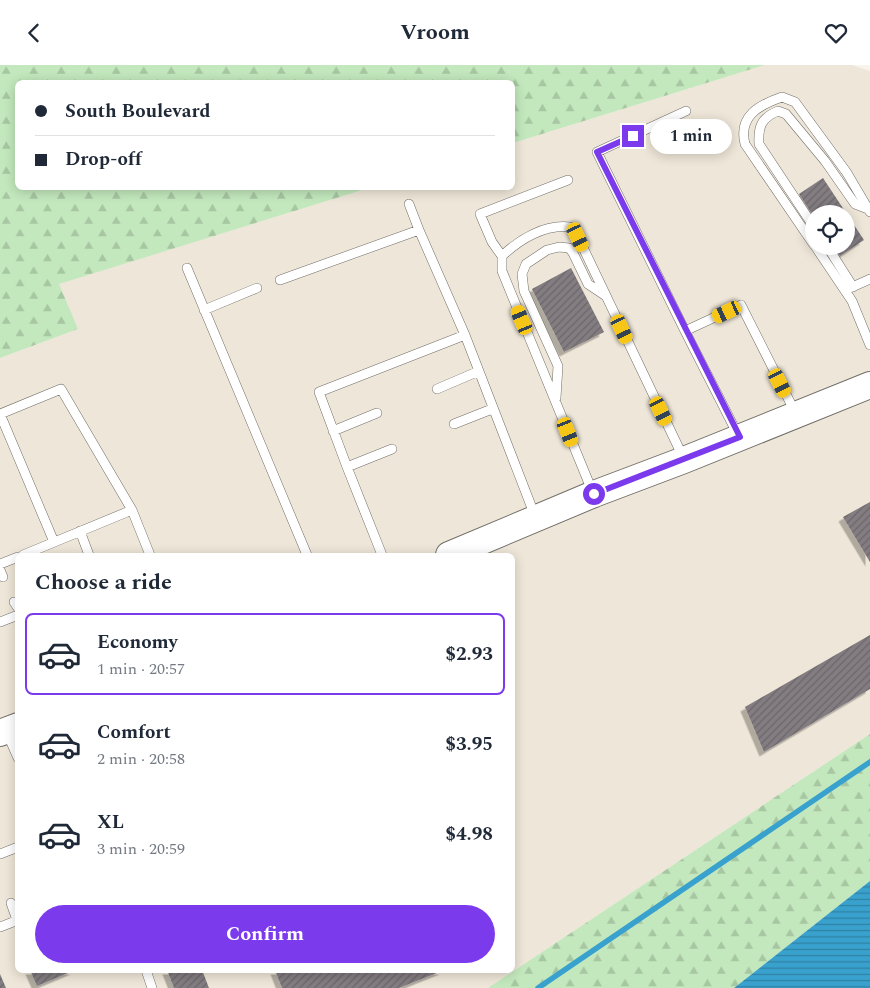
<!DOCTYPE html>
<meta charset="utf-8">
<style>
body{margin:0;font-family:Spectral,serif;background:#f6f6f7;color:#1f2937;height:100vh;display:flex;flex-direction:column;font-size:19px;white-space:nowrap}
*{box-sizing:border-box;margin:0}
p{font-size:16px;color:#747a83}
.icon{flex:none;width:28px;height:28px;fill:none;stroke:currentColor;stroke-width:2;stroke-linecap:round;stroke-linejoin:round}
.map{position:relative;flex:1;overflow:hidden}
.sheet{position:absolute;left:15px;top:488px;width:500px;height:420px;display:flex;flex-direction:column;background:#fff;border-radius:8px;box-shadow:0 2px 12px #0003}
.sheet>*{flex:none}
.banner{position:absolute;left:15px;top:15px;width:500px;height:110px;border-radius:8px;box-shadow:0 2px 12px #0003;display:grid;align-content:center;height:110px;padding:0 20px;background:#fff}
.controls{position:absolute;left:805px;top:140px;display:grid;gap:10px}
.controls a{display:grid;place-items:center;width:50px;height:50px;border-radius:50%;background:#fff;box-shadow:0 2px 12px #0003;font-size:25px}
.end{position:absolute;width:22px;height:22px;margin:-11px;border:6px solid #7c3aed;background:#fff;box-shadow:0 0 0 2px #fff}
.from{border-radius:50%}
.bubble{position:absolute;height:35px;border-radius:18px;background:#fff;box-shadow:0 2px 12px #0003;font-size:16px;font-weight:700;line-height:35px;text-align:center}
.car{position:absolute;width:15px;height:30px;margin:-15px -8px;border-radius:6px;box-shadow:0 0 4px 1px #0007;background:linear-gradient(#f5c518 24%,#345 0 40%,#f5c518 0 76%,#345 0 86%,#f5c518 0)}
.banner b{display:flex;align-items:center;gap:18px;height:48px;font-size:19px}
.banner b+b{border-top:1px solid #e0e1e3}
.banner i{width:12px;height:12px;background:#1f2937}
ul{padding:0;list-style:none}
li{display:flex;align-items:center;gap:15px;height:82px;margin:0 10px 8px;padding:0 10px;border:2px solid transparent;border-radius:8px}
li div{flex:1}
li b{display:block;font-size:19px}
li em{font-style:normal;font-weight:700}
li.active{border-color:#7c3aed}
li>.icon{width:45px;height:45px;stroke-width:1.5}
h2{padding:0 20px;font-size:22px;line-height:60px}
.action{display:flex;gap:10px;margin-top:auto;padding:10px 20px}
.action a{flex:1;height:58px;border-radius:30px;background:#7c3aed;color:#fff;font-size:20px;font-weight:700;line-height:58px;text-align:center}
header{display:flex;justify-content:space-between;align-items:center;height:65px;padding:0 20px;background:#fff;font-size:22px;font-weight:700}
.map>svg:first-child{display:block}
</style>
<header><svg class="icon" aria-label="back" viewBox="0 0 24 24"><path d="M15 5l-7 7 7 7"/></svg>Vroom<svg class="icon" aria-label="heart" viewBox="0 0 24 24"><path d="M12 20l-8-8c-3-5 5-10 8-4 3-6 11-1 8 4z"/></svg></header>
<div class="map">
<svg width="870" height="923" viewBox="0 0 870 923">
<defs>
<pattern id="forest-firs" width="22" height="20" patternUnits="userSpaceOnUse" patternTransform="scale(1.25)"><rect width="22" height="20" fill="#c3e8bd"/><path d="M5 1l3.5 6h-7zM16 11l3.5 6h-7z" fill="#a7c6a2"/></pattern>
<pattern id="water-rules" width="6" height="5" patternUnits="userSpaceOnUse" patternTransform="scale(1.25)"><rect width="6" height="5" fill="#39a1cd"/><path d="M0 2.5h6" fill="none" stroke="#2f82a5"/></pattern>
<pattern id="building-hatch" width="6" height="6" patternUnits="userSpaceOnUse" patternTransform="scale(1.25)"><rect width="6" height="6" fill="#837d82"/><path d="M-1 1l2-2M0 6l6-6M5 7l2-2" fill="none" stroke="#6a6669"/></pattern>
<filter id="shadow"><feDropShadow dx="-4.5" dy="4.5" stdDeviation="0" flood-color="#0004"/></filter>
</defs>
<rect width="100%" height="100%" fill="#f8f4ec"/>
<path fill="#eee6d8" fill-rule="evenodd" d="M765 0H852L870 6V669L488 923H0V293L78 264 58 219 369 123 512 122 513 78ZM814 149H846V181H814ZM18 490H512V905H18Z"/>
<path fill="url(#forest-firs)" d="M0 0H765L513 78 512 18H18V122L369 123 59 219 78 264 0 293Z
M870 669V816L734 923H488Z"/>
<path fill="url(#water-rules)" d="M870 816V923H734Z"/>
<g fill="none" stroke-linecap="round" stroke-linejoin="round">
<path stroke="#39a1cd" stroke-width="5.5" d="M538 923 870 697"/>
</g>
<path fill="url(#building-hatch)" filter="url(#shadow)" d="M823 113 864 175 840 191 833 181H846V149H814V152L799 129Z
M571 203 604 267 564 287 532 224Z
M870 437V497L843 452Z
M870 570V624L764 687 745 642Z
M30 905H75L37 921Z
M167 905H202L209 923H174Z
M275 905H444L399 923H282Z
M0 909 6 923H0Z"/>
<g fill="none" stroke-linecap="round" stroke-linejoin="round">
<defs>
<path id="lane" d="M686 46 597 87 685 266 741 240 795 347
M814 162 759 79C758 62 761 53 778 46L786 49 825 96 855 139 868 144
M814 180 745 79C738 51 759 40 782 32L795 37 847 108 870 147
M815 181 852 236 870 280
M827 181 853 222
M502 191 492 177 480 149 568 115
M187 203 307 490
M280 215 419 165
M850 223 870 214
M204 245 257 223
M685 266 738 370
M465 270 535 451
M437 324 479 306
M556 333 558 301 524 226 522 209 526 199 547 185 559 182 569 183 573 188 588 219 606 231
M0 349 61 324 132 445 150 490
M0 349 54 477
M454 359 492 344
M333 366 377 348
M347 402 392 384
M593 428 502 206V191C520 174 545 159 570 162L578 172 683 392
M80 466 89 490
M23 490 132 445
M382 490 347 402 319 327 465 270 419 165 409 139
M0 499 18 492
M0 505 3 512
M14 537 18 543
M0 557 18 550
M7 668 18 693
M0 789 18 782
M11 838 17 855
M0 862 18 855
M146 905 152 923"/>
<path id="primary" d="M449 490 594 429 684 395 870 320
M0 668 18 661"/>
</defs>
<use href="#lane" stroke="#716e68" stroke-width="10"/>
<use href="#primary" stroke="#716e68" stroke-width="28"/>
<use href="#lane" stroke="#fff" stroke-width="9"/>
<use href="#primary" stroke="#fff" stroke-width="26"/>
</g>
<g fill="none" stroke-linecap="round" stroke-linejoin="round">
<path stroke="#7c3aed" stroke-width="6" d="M594 429 740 372 597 87 633 71"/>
</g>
</svg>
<div class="controls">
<a><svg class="icon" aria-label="locate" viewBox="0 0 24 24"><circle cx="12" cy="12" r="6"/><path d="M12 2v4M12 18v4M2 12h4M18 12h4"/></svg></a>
</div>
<i class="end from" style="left:594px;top:429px"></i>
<i class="end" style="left:633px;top:71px"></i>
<div class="bubble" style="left:650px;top:54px;width:82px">1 min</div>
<i class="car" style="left:578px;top:172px;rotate:155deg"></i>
<i class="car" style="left:727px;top:247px;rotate:245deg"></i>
<i class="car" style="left:522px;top:255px;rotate:337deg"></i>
<i class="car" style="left:622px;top:264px;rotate:155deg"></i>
<i class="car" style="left:780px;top:318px;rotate:153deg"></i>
<i class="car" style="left:661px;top:346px;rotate:154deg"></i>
<i class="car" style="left:568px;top:367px;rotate:158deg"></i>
<div class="banner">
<b><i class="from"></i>South Boulevard</b>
<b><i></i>Drop-off</b>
</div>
<section class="sheet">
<h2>Choose a ride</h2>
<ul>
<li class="active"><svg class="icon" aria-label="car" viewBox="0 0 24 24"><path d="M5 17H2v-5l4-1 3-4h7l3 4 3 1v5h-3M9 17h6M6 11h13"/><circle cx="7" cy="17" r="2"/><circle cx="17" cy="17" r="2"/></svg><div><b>Economy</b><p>1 min · 20:57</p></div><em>$2.93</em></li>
<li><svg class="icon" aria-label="car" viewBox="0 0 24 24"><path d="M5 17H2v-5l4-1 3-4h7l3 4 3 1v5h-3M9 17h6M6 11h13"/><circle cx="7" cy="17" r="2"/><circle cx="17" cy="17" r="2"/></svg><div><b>Comfort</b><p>2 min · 20:58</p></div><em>$3.95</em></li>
<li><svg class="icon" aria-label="car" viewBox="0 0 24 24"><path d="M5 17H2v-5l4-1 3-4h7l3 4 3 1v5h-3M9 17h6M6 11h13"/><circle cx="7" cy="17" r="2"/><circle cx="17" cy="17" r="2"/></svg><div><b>XL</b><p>3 min · 20:59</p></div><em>$4.98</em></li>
</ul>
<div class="action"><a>Confirm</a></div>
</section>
</div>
